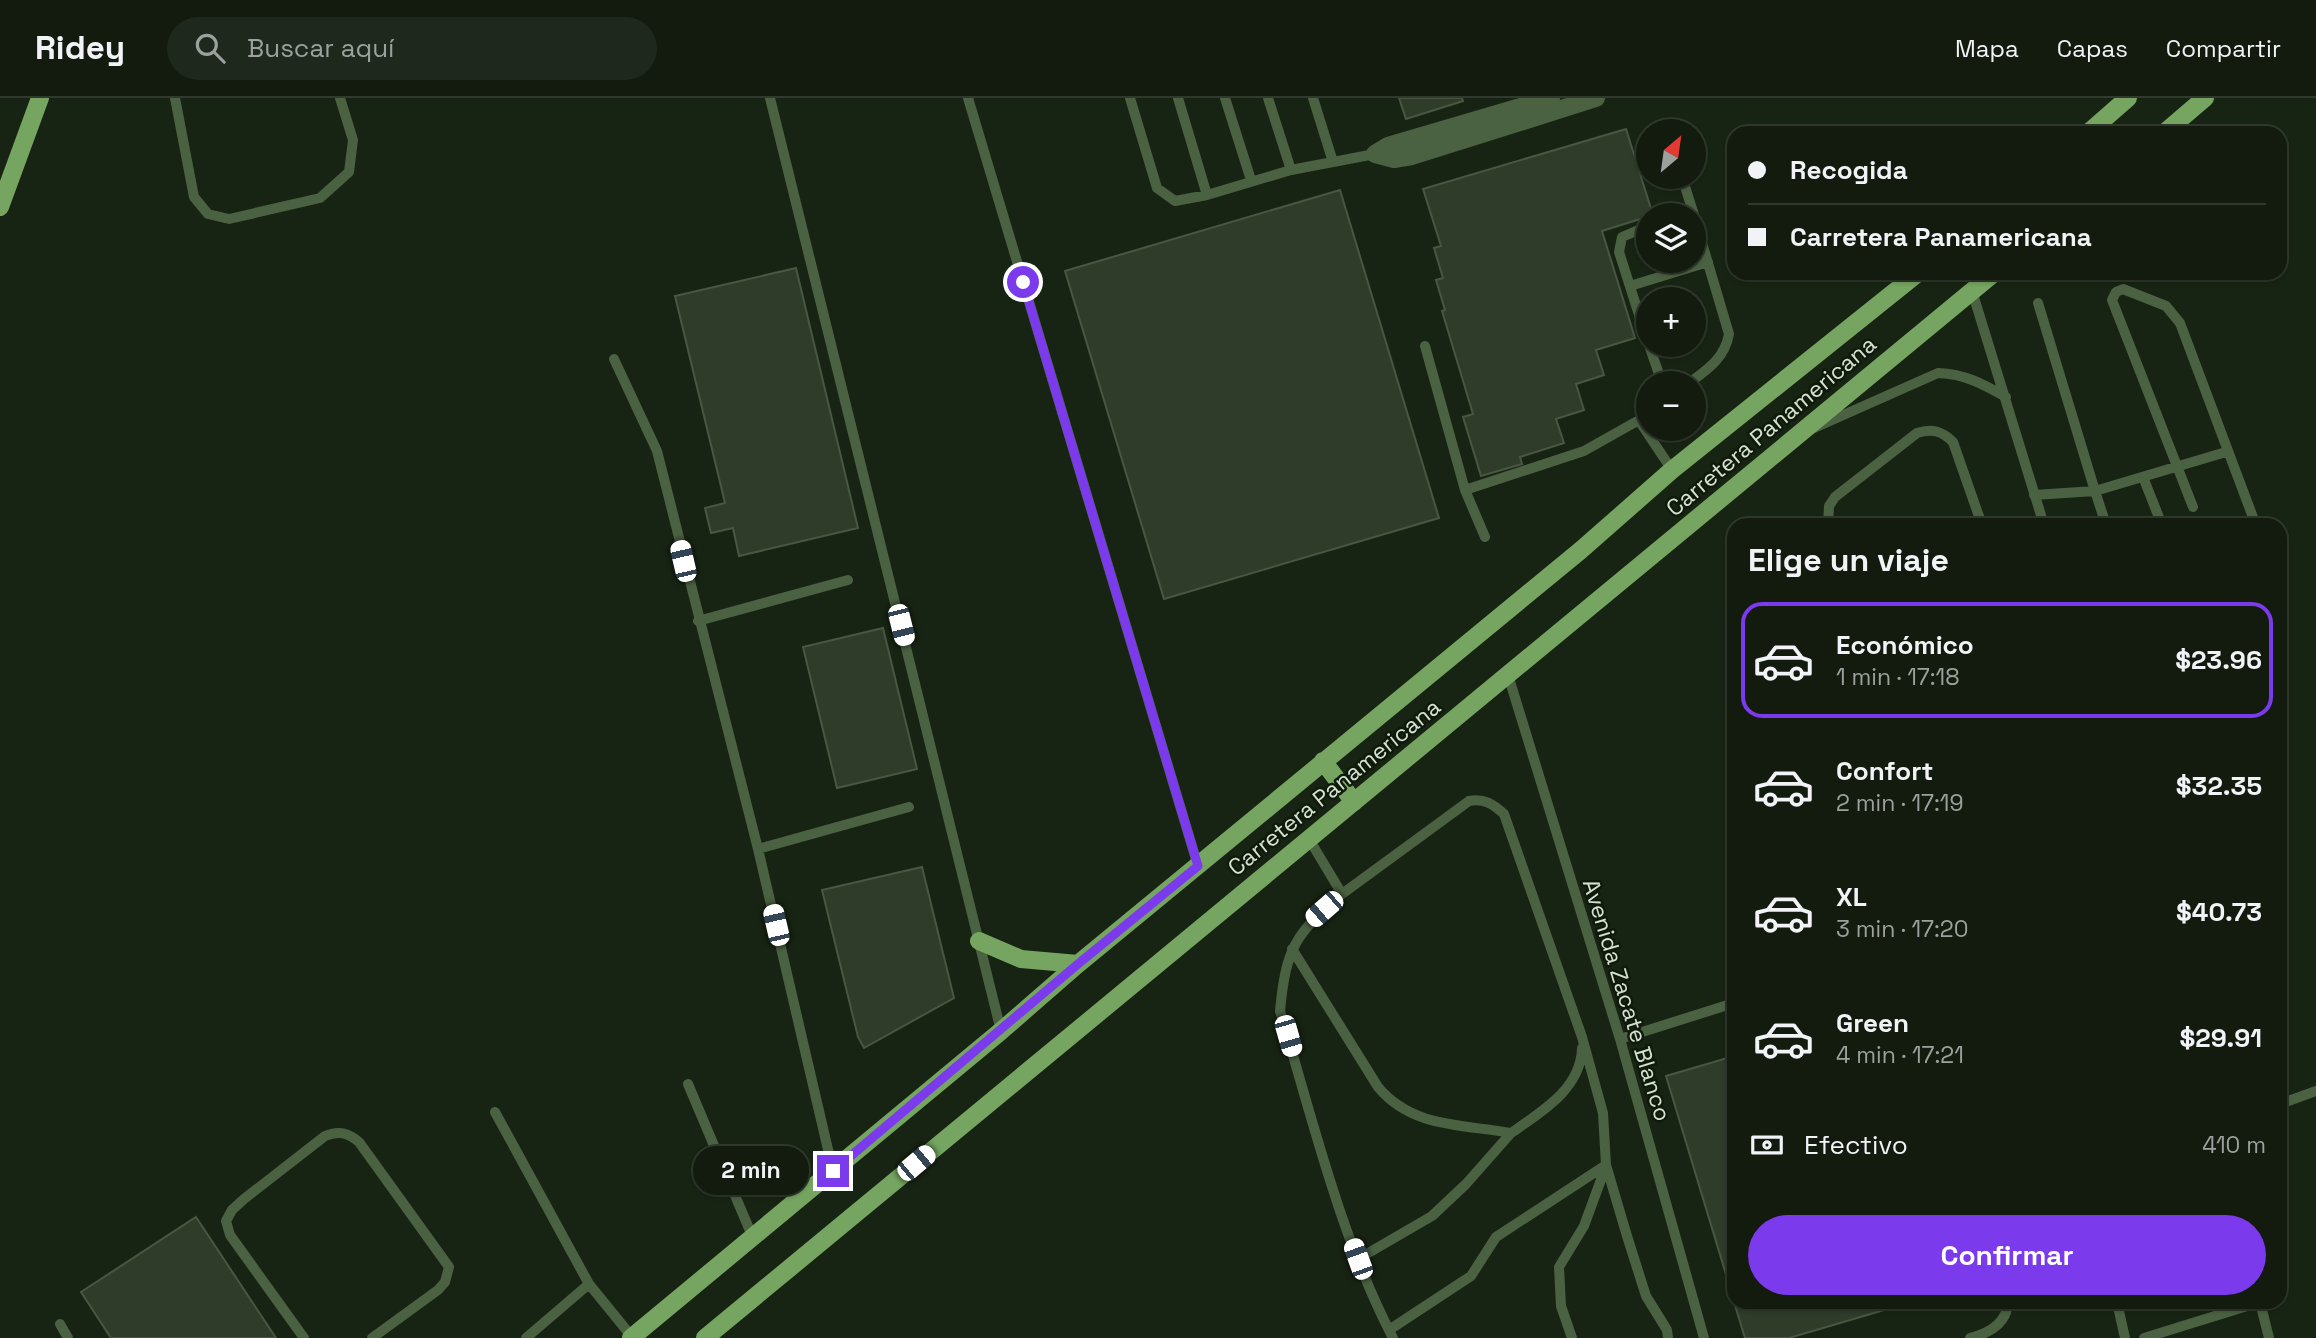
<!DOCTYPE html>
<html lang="es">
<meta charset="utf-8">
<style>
body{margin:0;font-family:"Space Grotesk",sans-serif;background:#1f281c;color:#f1f3f6;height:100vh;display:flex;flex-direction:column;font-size:26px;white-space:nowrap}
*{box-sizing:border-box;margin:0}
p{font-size:23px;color:#9ca19e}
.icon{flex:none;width:38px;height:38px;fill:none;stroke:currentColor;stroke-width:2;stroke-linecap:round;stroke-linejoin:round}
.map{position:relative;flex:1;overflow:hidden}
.sheet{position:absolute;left:1727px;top:420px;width:560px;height:791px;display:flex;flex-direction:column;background:#121b0e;border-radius:21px;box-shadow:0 2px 5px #0004,0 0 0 2px #31392e}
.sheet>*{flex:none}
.hud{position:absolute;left:1727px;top:28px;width:560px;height:154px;border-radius:21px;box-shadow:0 2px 5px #0004,0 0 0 2px #31392e;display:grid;align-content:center;height:154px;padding:0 21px;background:#121b0e}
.needle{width:46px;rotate:29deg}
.tools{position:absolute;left:1636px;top:21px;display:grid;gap:14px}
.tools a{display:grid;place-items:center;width:70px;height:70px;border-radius:50%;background:#121b0e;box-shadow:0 2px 5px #0004,0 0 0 2px #31392e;font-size:35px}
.end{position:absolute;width:32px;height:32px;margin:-16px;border:9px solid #7c3aed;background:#fff;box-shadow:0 0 0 4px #fff}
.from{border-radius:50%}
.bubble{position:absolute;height:49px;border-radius:24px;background:#121b0e;box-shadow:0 2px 5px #0004,0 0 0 2px #31392e;font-size:23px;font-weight:600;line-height:49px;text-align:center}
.car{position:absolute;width:21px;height:42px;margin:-21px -10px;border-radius:9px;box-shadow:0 0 5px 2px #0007;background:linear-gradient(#fff 24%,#345 0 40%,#fff 0 76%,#345 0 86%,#fff 0)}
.hud b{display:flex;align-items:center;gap:24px;height:66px;font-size:26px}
.hud b+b{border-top:2px solid #31392e}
.hud i{width:18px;height:18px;background:#f1f3f6}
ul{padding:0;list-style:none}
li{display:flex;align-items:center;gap:21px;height:116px;margin:0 14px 10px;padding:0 7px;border:4px solid transparent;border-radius:21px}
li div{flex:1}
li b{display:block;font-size:26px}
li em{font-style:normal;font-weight:600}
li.on{border-color:#7c3aed}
li>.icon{width:63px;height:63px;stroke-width:1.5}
h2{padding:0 21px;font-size:32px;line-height:84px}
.pay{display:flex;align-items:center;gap:18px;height:77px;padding:0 21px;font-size:26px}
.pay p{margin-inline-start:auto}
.cta{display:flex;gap:14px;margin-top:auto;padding:14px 21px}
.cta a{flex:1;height:80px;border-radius:42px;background:#7c3aed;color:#fff;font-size:28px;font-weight:600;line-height:80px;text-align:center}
header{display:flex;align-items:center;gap:42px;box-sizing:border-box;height:98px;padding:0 35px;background:#121b0e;border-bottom:2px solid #31392e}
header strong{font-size:33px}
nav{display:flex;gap:38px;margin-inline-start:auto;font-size:24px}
.search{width:490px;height:63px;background:#1f281c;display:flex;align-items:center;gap:18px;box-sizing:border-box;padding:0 24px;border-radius:38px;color:#9ca19e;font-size:26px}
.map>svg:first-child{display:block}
</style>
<header>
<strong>Ridey</strong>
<div class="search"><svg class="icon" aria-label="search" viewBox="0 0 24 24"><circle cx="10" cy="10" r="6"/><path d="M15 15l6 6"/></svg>Buscar aquí</div>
<nav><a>Mapa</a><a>Capas</a><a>Compartir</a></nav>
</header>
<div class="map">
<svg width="2316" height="1240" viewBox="0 0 2316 1240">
<rect width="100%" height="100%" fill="#182413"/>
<path fill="#2f3c2a" stroke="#485642" stroke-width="2" d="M1399 0H1462L1463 3 1406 21Z
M1626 31 1653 117 1602 133 1635 240 1596 252 1604 277 1576 286 1584 312 1556 321 1564 345 1520 359 1522 366 1481 378 1463 319 1473 316 1442 213 1445 212 1436 182 1443 180 1434 150 1441 148 1423 91Z
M1340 92 1439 420 1164 501 1065 173Z
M796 170 858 430 739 458 733 430 711 435 705 410 725 405 675 198Z
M883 530 917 671 837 690 803 549Z
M922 769 954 900 864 950 858 939 822 792Z
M1734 958V1192L1731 1193 1666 978Z
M196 1119 276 1240H111L81 1194Z
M1734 1204H1898V1208L1789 1240H1745Z"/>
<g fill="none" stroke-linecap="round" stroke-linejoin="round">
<path stroke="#4b6242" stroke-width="10" d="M175 0 194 99 208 116 229 121 320 100 349 74 353 42 340 0
M770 0 1001 933
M968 0 1198 768
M1130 0 1157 90 1175 103 1207 97 1291 72 1375 56
M1178 0 1207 97
M1225 0 1251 82
M1268 0 1291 72
M1313 0 1333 64
M1669 32V33
M1682 79 1694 117
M1648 128 1622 139 1619 154 1648 245
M1630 188 1708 164
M1972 193 2044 427
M2038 205 2095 393 2226 354
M1649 247 1662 285
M1425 248 1465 392 1485 439
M614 261 657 353 758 751 833 1073
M1689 285C1707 272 1725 260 1729 236L1694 118
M1640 324 1672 372
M1814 330 1938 275C1965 276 1983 286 2006 299
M2143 379 2162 427
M1465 392 1584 353 1648 317
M2034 397 2095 393 2106 427
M2193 409 2112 202 2116 194 2123 191 2166 208 2180 225 2254 422
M1828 427 1829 408 1835 399 1917 335C1932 330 1942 333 1953 344L1982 427
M698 523 848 482
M1508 577 1620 941 1704 1240
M1309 741 1342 796C1295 836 1286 850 1280 913 1313 1023 1340 1138 1393 1240
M758 751 909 709
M1342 796 1469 703C1484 700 1493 706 1504 716L1582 939 1603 1015 1606 1067 1627 1138 1646 1198 1667 1232 1668 1240
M1292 851 1378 989C1412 1030 1462 1026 1511 1035 1541 1014 1581 991 1582 950
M1620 941 1734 905
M688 986 753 1140
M2280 1006 2316 993
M495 1014 589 1186 632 1239
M1358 1161 1432 1118 1466 1086 1511 1035
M2117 1204 2125 1240
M2260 1204 2269 1240
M60 1226 68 1240
M1389 1232 1471 1178 1496 1139 1606 1067
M304 1240 230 1137 226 1123 232 1112 244 1101 325 1038C339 1032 348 1035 359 1044L449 1169 445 1184 438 1192 372 1240
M526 1240 589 1186
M1572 1240 1561 1208 1559 1169 1584 1128 1606 1068
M1970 1240C1990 1235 2007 1225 2008 1204
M2144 1240 2260 1204"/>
<path stroke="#4b6242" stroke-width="18" d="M1375 56 1394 61 1412 58 1596 0
M1375 56 1388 48 1551 0"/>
<path stroke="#75a560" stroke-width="18" d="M2088 35 2128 0
M2164 35 2205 0
M0 109 40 0
M1323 663 1354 704
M979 843 1021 861 1078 866
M631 1240 1001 933 1078 866 1581 452 1672 372 1918 175
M705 1240 1994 175"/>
</g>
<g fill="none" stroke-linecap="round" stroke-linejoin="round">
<path stroke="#7c3aed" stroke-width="9" d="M833 1073 1078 866 1198 768 1023 184"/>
</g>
<g text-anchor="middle" stroke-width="5" stroke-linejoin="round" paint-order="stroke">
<g font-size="23" fill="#d7e0d4" stroke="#0f1b0a">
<text transform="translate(1771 328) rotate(-40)" y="8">Carretera Panamericana</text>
<text transform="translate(1334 689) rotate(-39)" y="8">Carretera Panamericana</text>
<text transform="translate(1627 902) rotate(73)" y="8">Avenida Zacate Blanco</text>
</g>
</g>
</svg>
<div class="tools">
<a><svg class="needle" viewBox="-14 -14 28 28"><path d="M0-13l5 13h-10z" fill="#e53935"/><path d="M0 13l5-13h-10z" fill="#9ca19e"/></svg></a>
<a><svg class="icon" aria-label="layers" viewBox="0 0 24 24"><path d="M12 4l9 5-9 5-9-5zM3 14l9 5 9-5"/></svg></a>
<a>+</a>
<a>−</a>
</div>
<i class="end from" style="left:1023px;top:184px"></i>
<i class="end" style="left:833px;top:1073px"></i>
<div class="bubble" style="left:693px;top:1048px;width:116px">2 min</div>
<i class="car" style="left:683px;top:463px;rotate:347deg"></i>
<i class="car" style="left:901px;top:527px;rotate:166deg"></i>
<i class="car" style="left:1324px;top:811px;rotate:229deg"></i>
<i class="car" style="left:776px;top:827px;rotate:347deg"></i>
<i class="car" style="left:1288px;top:938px;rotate:164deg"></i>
<i class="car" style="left:916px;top:1065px;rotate:50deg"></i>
<i class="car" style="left:1358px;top:1161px;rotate:340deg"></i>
<div class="hud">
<b><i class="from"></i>Recogida</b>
<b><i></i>Carretera Panamericana</b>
</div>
<section class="sheet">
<h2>Elige un viaje</h2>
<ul>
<li class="on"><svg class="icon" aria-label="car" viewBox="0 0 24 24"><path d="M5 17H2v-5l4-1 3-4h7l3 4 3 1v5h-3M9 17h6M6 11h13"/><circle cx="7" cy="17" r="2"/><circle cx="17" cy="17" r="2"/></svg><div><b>Económico</b><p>1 min · 17:18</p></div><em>$23.96</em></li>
<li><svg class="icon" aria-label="car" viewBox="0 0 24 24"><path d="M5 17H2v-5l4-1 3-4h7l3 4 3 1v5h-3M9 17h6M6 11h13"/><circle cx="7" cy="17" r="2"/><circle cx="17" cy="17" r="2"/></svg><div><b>Confort</b><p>2 min · 17:19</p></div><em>$32.35</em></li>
<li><svg class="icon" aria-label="car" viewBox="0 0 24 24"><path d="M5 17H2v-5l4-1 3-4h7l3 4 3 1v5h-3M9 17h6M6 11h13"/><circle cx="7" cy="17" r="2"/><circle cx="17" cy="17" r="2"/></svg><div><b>XL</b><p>3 min · 17:20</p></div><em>$40.73</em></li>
<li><svg class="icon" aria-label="car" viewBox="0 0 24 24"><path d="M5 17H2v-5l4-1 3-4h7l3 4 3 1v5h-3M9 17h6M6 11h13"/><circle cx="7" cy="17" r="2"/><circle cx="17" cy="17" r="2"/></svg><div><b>Green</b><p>4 min · 17:21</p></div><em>$29.91</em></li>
</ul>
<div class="pay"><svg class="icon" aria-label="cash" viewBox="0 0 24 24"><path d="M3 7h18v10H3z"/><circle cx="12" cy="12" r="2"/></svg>Efectivo<p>410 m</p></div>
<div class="cta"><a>Confirmar</a></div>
</section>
</div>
